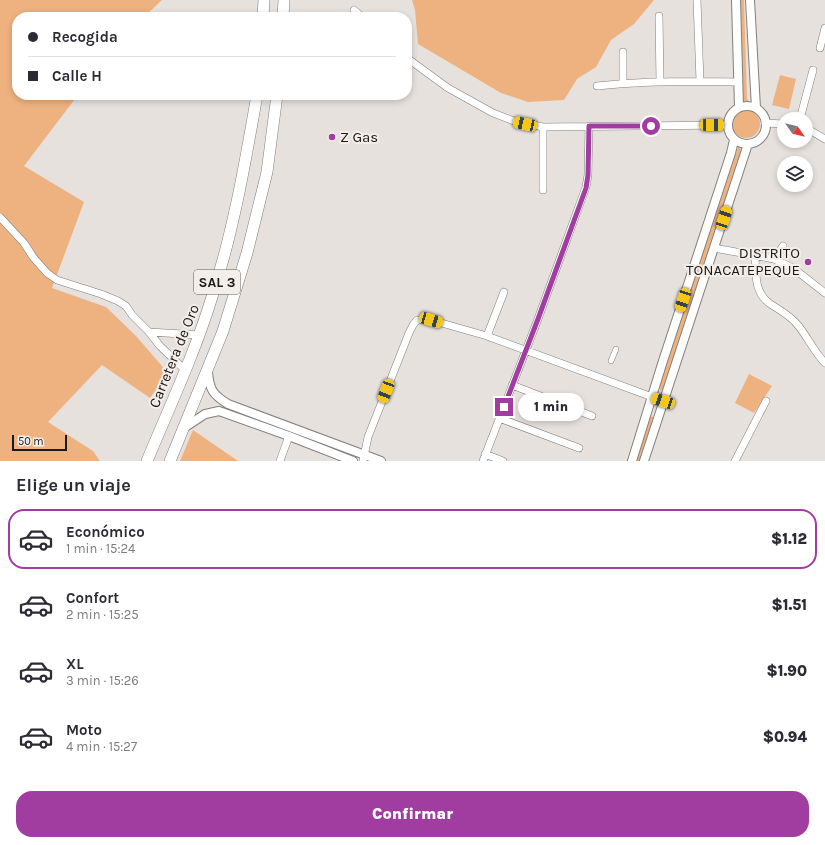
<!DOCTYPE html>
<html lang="es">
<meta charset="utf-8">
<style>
body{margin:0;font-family:Karla,sans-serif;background:#f2f2f3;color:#2b2b33;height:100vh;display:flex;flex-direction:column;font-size:15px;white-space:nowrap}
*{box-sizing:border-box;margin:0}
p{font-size:13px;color:#7c7c81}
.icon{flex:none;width:22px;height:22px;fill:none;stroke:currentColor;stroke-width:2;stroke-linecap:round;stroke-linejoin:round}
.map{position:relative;height:461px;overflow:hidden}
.side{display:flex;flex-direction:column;background:#fff;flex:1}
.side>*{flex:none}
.banner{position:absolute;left:12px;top:12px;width:400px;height:88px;border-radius:16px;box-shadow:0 2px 6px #0003;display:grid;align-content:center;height:88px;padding:0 16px;background:#fff}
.needle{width:26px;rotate:124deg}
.controls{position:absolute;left:777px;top:112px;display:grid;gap:8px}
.controls a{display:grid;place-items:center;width:36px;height:36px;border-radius:50%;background:#fff;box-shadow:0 2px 6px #0003;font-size:20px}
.scale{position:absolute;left:12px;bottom:10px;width:55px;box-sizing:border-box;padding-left:4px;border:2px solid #1b1a18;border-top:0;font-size:11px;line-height:14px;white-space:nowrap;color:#1b1a18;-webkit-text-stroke:3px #f3eeea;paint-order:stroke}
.end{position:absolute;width:18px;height:18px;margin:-9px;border:5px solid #a13ca0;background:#fff;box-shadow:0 0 0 2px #fff}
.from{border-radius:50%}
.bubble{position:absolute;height:28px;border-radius:14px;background:#fff;box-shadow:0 2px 6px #0003;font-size:13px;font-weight:800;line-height:28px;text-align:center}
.car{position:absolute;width:12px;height:24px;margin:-12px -6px;border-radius:5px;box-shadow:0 0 3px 1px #0007;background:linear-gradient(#f5c518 24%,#345 0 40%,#f5c518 0 76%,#345 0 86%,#f5c518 0)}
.banner b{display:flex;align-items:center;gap:14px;height:38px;font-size:15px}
.banner b+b{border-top:1px solid #e1e1e2}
.banner i{width:10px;height:10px;background:#2b2b33}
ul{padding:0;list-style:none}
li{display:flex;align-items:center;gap:12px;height:60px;margin:0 8px 6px;padding:0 8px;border:2px solid transparent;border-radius:16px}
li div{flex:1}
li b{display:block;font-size:15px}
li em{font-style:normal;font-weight:800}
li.on{border-color:#a13ca0}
li>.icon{width:36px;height:36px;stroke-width:1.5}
h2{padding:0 16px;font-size:18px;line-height:48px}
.cta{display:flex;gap:8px;margin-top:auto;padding:8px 16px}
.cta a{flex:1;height:46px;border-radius:16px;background:#a13ca0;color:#fff;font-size:16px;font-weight:800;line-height:46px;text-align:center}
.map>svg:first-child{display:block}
</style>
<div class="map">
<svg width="825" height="461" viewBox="0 0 825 461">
<rect width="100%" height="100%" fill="#e6e1dd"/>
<path fill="#eeb281" d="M0 0H162L144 17H17V95H78L24 166 84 202 52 288 106 307 136 336 168 373 150 398 102 365 48 422 93 451 100 461H0Z
M412 0H654L634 24 611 40 596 67 577 79 564 100 528 102 501 93 418 44 415 10Z
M740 0H744L747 98 749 103H742Z
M780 75 796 79 789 109 772 105Z
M732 124a14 14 0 1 1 28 0a14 14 0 1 1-28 0Z
M738 147H739L742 150 664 388 661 391 659 387Z
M749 374 772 386 754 413 735 403Z
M650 416 653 417V419L641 461H635Z
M193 430 238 461H180Z"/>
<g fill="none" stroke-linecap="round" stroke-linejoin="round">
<defs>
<path id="pedestrian" d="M611 361 616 349"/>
<path id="minor" d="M697 0 700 81
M354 10 362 17
M659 16 660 82
M820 48 825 28
M623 52V83
M407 58 448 88 493 113 514 121 543 127 728 125
M597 86C644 81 691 81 738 82
M800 119 813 70
M765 123 784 124
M806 128 825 139
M543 190V127
M0 217 24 243 33 257 47 273 57 280 101 294 118 301 126 306 132 315 149 332 160 346 185 370
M714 248 774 259 793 268 825 293
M755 255C756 273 754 292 769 303 779 310 788 314 796 323 807 335 813 351 825 363
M774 259 783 246
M149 332 199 335
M487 336 504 292
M512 385 592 416
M499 418 579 448
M485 454 503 461
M280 461 289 436
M363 461 368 437 409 333 413 325 417 320H431L487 336 663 401
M483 461 538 319 586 187 588 175 589 126
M735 461 766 401"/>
<path id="tertiary" d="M736 0 739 107
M750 0 756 108
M728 125a19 19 0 1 1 38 0a19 19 0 1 1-38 0Z
M208 371C209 389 213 395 228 404L381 461
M184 428 205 414 219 411 289 436 353 461
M632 461 662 364 731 153 734 140
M644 461 748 144"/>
<path id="trunk" d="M263 17 264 0
M283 17 284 0
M147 461C169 408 194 355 211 300 233 233 245 164 257 95
M170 461 223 331 247 253 267 172 277 95"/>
</defs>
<use href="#pedestrian" stroke="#837f7b" stroke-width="6"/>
<use href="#minor" stroke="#837f7b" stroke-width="8"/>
<use href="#tertiary" stroke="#837f7b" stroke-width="10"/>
<use href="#trunk" stroke="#837f7b" stroke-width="12"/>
<use href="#pedestrian" stroke="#fff" stroke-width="5"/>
<use href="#minor" stroke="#fff" stroke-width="7"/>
<use href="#tertiary" stroke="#fff" stroke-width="8"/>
<use href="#trunk" stroke="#fff" stroke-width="11"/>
</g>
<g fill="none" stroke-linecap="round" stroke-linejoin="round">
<path stroke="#a13ca0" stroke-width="5" d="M504 407 538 319 586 188 588 175 589 126H651"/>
</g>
<g fill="#a13ca0" stroke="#f3eeea" stroke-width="1.5">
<circle cx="332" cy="137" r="4"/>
<circle cx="808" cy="262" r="4"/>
</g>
<g text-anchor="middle" stroke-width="4" stroke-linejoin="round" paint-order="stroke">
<rect fill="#f3eeea" stroke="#5c5a57" stroke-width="1" x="194" y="270" width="46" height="24" rx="3"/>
<g font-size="14" font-weight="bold" fill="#1b1a18">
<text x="217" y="287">SAL 3</text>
</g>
<g font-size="15" fill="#1b1a18" stroke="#f3eeea" text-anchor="start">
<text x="340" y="142">Z Gas</text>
<text x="800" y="258" text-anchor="end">DISTRITO<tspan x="800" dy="17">TONACATEPEQUE</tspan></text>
</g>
<g font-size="15" fill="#1b1a18" stroke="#f3eeea">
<text transform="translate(174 356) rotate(-68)" y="5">Carretera de Oro</text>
</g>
</g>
</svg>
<div class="controls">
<a><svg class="needle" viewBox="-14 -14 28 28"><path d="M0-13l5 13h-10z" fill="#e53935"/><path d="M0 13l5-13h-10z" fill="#7c7c81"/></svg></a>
<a><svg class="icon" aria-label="layers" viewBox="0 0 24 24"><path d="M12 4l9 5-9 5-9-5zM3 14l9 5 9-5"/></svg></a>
</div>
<div class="scale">50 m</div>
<i class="end from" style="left:651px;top:126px"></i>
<i class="end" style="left:504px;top:407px"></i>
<div class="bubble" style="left:518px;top:393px;width:66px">1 min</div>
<i class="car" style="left:525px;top:124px;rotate:282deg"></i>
<i class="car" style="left:712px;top:125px;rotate:90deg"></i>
<i class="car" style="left:724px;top:218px;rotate:18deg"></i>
<i class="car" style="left:683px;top:300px;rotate:198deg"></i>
<i class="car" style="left:431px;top:320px;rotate:106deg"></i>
<i class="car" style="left:386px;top:391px;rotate:201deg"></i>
<i class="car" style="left:663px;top:401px;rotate:288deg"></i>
<div class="banner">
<b><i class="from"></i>Recogida</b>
<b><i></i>Calle H</b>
</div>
</div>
<section class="side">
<h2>Elige un viaje</h2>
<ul>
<li class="on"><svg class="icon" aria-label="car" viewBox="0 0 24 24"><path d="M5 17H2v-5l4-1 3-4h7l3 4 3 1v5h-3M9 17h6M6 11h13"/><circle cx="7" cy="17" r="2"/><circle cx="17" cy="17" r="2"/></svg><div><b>Económico</b><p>1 min · 15:24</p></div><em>$1.12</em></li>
<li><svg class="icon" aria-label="car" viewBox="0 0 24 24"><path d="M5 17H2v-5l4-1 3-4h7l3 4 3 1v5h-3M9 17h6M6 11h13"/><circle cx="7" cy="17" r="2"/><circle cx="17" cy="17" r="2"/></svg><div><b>Confort</b><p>2 min · 15:25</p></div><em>$1.51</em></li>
<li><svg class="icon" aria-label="car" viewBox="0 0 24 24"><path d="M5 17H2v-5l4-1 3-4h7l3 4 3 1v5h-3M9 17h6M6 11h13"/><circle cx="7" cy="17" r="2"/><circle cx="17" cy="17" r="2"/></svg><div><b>XL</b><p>3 min · 15:26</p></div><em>$1.90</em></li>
<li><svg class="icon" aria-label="car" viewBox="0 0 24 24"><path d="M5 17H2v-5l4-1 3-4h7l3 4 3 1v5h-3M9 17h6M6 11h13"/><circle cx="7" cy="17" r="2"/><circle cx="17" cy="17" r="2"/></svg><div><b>Moto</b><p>4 min · 15:27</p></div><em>$0.94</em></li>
</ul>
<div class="cta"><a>Confirmar</a></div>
</section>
